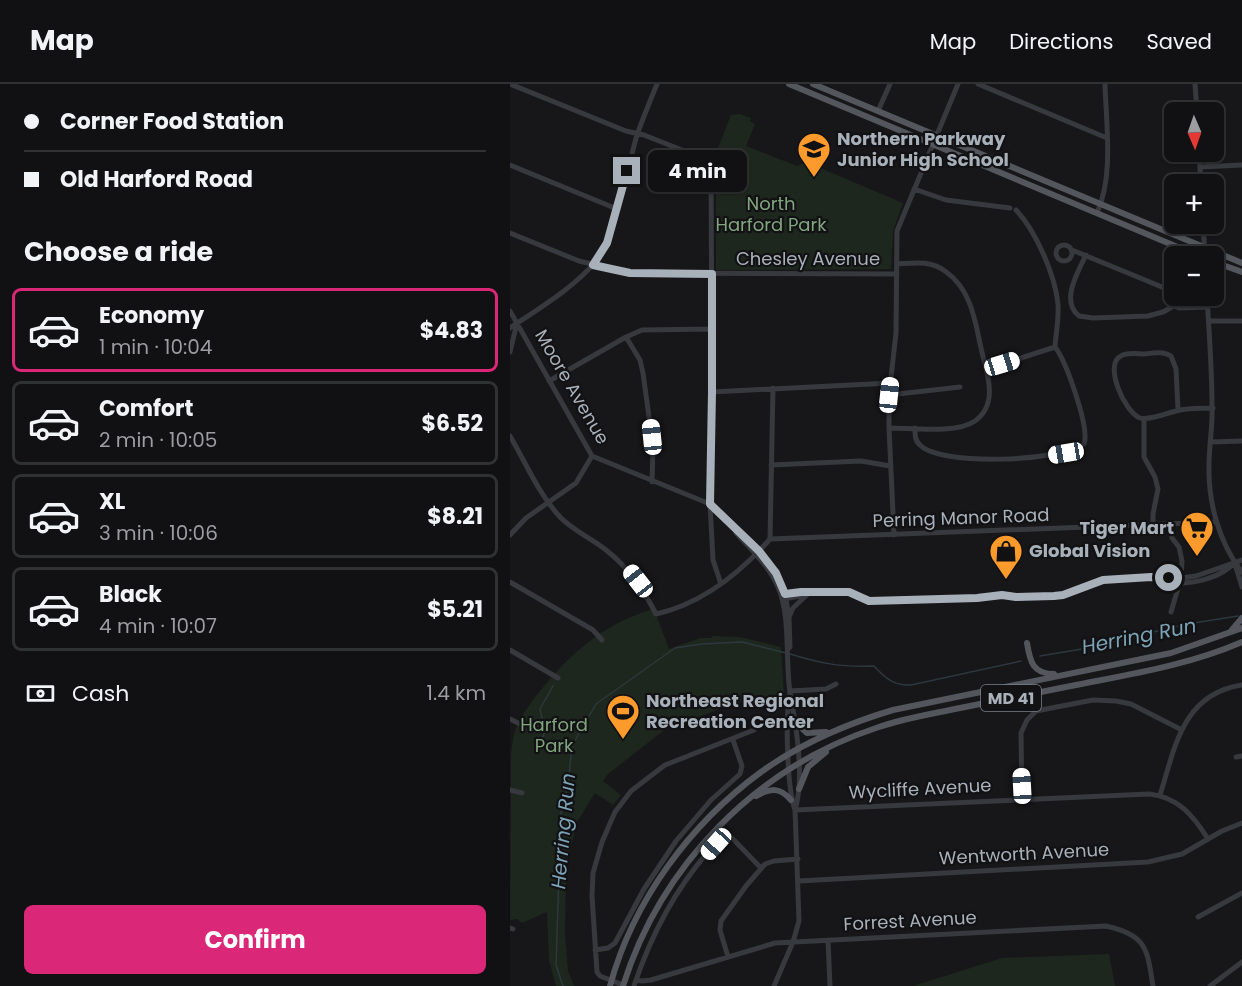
<!DOCTYPE html>
<meta charset="utf-8">
<style>
body{margin:0;font-family:Poppins,sans-serif;background:#1a1a1c;color:#f1f3f6;height:100vh;display:flex;flex-direction:column;font-size:22px;white-space:nowrap}
*{box-sizing:border-box;margin:0}
p{font-size:20px;color:#9c9da0}
.icon{flex:none;width:33px;height:33px;fill:none;stroke:currentColor;stroke-width:2;stroke-linecap:round;stroke-linejoin:round}
.map{position:relative;flex:1;overflow:hidden}
.sheet{display:flex;flex-direction:column;background:#111113;width:510px}
.sheet>*{flex:none}
.hud{display:grid;align-content:center;height:132px;padding:0 24px;background:#111113}
.needle{width:39px;rotate:178deg}
.fabs{position:absolute;left:654px;top:18px;display:grid;gap:12px}
.fabs a{display:grid;place-items:center;width:60px;height:60px;border-radius:9px;background:#111113;box-shadow:0 2px 4px #0004,0 0 0 2px #303133;font-size:30px}
.end{position:absolute;width:27px;height:27px;margin:-14px;border:8px solid #a8b0b9;background:#111;box-shadow:0 0 0 3px #111}
.from{border-radius:50%}
.bubble{position:absolute;height:42px;border-radius:9px;background:#111113;box-shadow:0 2px 4px #0004,0 0 0 2px #303133;font-size:20px;font-weight:700;line-height:42px;text-align:center}
.car{position:absolute;width:18px;height:36px;margin:-18px -9px;border-radius:8px;box-shadow:0 0 4px 2px #0007;background:linear-gradient(#fff 24%,#345 0 40%,#fff 0 76%,#345 0 86%,#fff 0)}
.hud b{display:flex;align-items:center;gap:21px;height:57px;font-size:22px}
.hud b+b{border-top:2px solid #303133}
.hud i{width:15px;height:15px;background:#f1f3f6}
ul{padding:0;list-style:none}
li{display:flex;align-items:center;gap:18px;height:84px;margin:0 12px 9px;padding:0 12px;border:3px solid #303133;border-radius:9px}
li div{flex:1}
li b{display:block;font-size:22px}
li em{font-style:normal;font-weight:700}
li.selected{border-color:#db2777}
li>.icon{width:54px;height:54px;stroke-width:1.5}
h2{padding:0 24px;font-size:27px;line-height:72px}
.pay{display:flex;align-items:center;gap:15px;height:66px;padding:0 24px;font-size:22px}
.pay p{margin-inline-start:auto}
.button{display:flex;gap:12px;margin-top:auto;padding:12px 24px}
.button a{flex:1;height:69px;border-radius:9px;background:#db2777;color:#fff;font-size:24px;font-weight:700;line-height:69px;text-align:center}
header{display:flex;align-items:center;gap:36px;box-sizing:border-box;height:84px;padding:0 30px;background:#111113;border-bottom:2px solid #303133}
header strong{font-size:28px}
nav{display:flex;gap:33px;margin-inline-start:auto;font-size:21px}
main{display:flex;flex:1;min-height:0}
.map>svg:first-child{display:block}
</style>
<header>
<strong>Map</strong>
<nav><a>Map</a><a>Directions</a><a>Saved</a></nav>
</header>
<main>
<section class="sheet">
<div class="hud">
<b><i class="from"></i>Corner Food Station</b>
<b><i></i>Old Harford Road</b>
</div>
<h2>Choose a ride</h2>
<ul>
<li class="selected"><svg class="icon" aria-label="car" viewBox="0 0 24 24"><path d="M5 17H2v-5l4-1 3-4h7l3 4 3 1v5h-3M9 17h6M6 11h13"/><circle cx="7" cy="17" r="2"/><circle cx="17" cy="17" r="2"/></svg><div><b>Economy</b><p>1 min · 10:04</p></div><em>$4.83</em></li>
<li><svg class="icon" aria-label="car" viewBox="0 0 24 24"><path d="M5 17H2v-5l4-1 3-4h7l3 4 3 1v5h-3M9 17h6M6 11h13"/><circle cx="7" cy="17" r="2"/><circle cx="17" cy="17" r="2"/></svg><div><b>Comfort</b><p>2 min · 10:05</p></div><em>$6.52</em></li>
<li><svg class="icon" aria-label="car" viewBox="0 0 24 24"><path d="M5 17H2v-5l4-1 3-4h7l3 4 3 1v5h-3M9 17h6M6 11h13"/><circle cx="7" cy="17" r="2"/><circle cx="17" cy="17" r="2"/></svg><div><b>XL</b><p>3 min · 10:06</p></div><em>$8.21</em></li>
<li><svg class="icon" aria-label="car" viewBox="0 0 24 24"><path d="M5 17H2v-5l4-1 3-4h7l3 4 3 1v5h-3M9 17h6M6 11h13"/><circle cx="7" cy="17" r="2"/><circle cx="17" cy="17" r="2"/></svg><div><b>Black</b><p>4 min · 10:07</p></div><em>$5.21</em></li>
</ul>
<div class="pay"><svg class="icon" aria-label="cash" viewBox="0 0 24 24"><path d="M3 7h18v10H3z"/><circle cx="12" cy="12" r="2"/></svg>Cash<p>1.4 km</p></div>
<div class="button"><a>Confirm</a></div>
</section>
<div class="map">
<svg width="732" height="902" viewBox="0 0 732 902">
<rect width="100%" height="100%" fill="#171719"/>
<path fill="#1e271e" d="M230 30 241 34 240 37 245 40 236 62 287 82 296 78 393 119 383 147 381 185 206 186V69L221 31Z
M144 525 159 565 190 554H202V552L230 553 271 563 274 610 227 618 153 647 98 690 93 697 111 711 103 721 85 709 67 738 56 783 55 850 58 887 64 902H46L39 876 37 828 12 839 7 835 0 836 1 671C2 662 3 652 6 644 13 628 24 614 35 601 64 566 99 537 144 525Z
M599 870 605 902H403L492 874Z"/>
<g fill="none" stroke-linecap="round" stroke-linejoin="round">
<path stroke="#2c383e" stroke-width="1.5" d="M280 570C313 580 329 583 364 582 375 594 384 602 401 601L511 577
M530 572 572 565 677 540 728 532
M28 656 61 665
M32 656 35 646 30 625 43 602
M53 902 46 881 51 729 58 702 62 662 86 620 165 564 192 560 232 558 276 569"/>
<path stroke="#37393e" stroke-width="5" d="M0 0 116 47 134 51 197 76 201 80 202 308 200 420 203 476 211 500
M468 0 597 54
M685 0 687 28
M368 27 380 0
M689 68 691 100
M0 81 107 125
M690 83 732 81
M404 105 436 116 500 124
M587 129C604 92 596 40 595 0
M693 140 695 172
M0 149 69 177 120 189 387 190
M546 169a8 8 0 1 1 16 0a8 8 0 1 1-16 0Z
M562 166 652 203 659 209 664 222
M576 171C568 188 550 217 569 232L583 234 638 232 653 228 669 219 697 217
M697 212C699 248 702 285 702 321 703 341 699 361 699 381 698 418 709 459 732 488
M664 222 669 224 698 223
M0 227 82 372 200 420 259 479 274 504 279 533 280 563 278 565
M699 237H732
M0 244C28 225 65 203 86 177 106 153 117 84 127 51 133 34 140 17 147 0
M116 253 130 276 133 289 143 362 142 398
M0 268 7 239
M477 285 545 263
M39 297 116 253 132 246 202 245
M202 308 380 299
M379 311 450 303
M668 326 666 285 661 272C653 267 643 269 634 270 627 270 617 268 611 272 593 280 615 329 630 334 639 337 660 328 670 326 681 324 692 324 703 324
M634 335V373L645 393 648 405 643 430V440
M379 344C402 344 446 350 465 337 490 319 476 287 471 264 465 236 461 205 435 187 420 176 404 179 387 180
M405 344C405 351 405 357 410 361 432 383 551 377 574 360 580 344 556 277 545 263 546 248 549 235 548 220 545 191 526 147 506 126
M0 352C16 379 29 411 51 434 64 447 81 454 96 466 119 484 133 505 146 530 191 520 230 489 260 455
M700 358 732 357
M261 381 351 377 380 382
M661 440 662 454 669 463 672 477 671 494 661 528
M226 449C241 465 259 482 268 503 281 533 275 576 280 608 286 641 295 694 285 726
M0 451 16 434 66 399 82 372
M384 451 379 344V311L386 249 387 147 448 0
M260 455 707 438
M260 455 263 304
M725 480 732 503
M0 498 83 546 92 556
M669 499C687 499 711 493 723 480
M271 511 291 508 339 509 359 517 467 514 492 511 506 513 553 511 593 496 641 493 671 494 686 492 732 476
M274 515 295 511
M279 533 283 524 299 509
M0 566 48 594
M280 607 316 605 326 600
M0 635 10 640
M726 673 732 672
M0 706 12 709
M650 711C665 664 672 610 732 601
M512 715 511 649 517 636 526 627 583 616 606 617 621 620 670 645
M285 726 639 710C668 713 683 731 698 755
M289 797 638 778 672 770 712 747 732 739
M688 833 732 809
M0 844 3 845
M318 856 320 902
M85 866 98 864 105 859 134 805 166 757 201 716 230 690 232 682 223 656
M218 873 210 846 211 837 236 802 255 780 264 777 288 775
M126 896 132 897 141 896 265 859 596 842C637 851 637 865 643 902
M113 901 90 892 87 888 82 812 83 789 92 758 105 728 121 707 155 681 244 646
M124 902C140 854 164 807 198 768 204 762 211 753 220 752L251 784
M264 902 283 858 289 837 285 726C277 704 275 633 280 609
M700 902 732 878"/>
<path stroke="#53575d" stroke-width="6" d="M279 0 689 172
M303 0 732 179
M704 178 732 188
M721 547 732 534
M517 559C520 578 523 590 544 590
M285 638 297 649 316 648
M289 705 298 683 316 668
M246 712C261 704 270 703 281 716
M100 902C123 817 180 740 251 688 290 660 336 640 383 626L661 569 732 544
M113 902C151 781 246 684 366 644 394 634 422 630 450 624 489 616 527 609 566 601 622 590 679 581 732 558"/>
</g>
<g fill="none" stroke-linecap="round" stroke-linejoin="round">
<path stroke="#a8b0b9" stroke-width="8" d="M117 87 97 159 83 181 120 189 202 190V308L200 420 249 467 266 489 275 510 291 508H339L359 517 467 514 492 511 506 513 544 512 553 511 593 496 641 493 659 494"/>
</g>
<defs>
<symbol id="school-pin" viewBox="-11 -11 22 30"><path d="M0 17L-7.5 6A9.5 9.5 0 1 1 7.5 6Z" fill="#fc9a2b" stroke="#121214"/><path d="M0-5L7-2L0 1L-7-2ZM-4 1L0 2.5L4 1V4Q0 6-4 4Z" fill="#111"/></symbol>
<symbol id="supermarket-pin" viewBox="-11 -11 22 30"><path d="M0 17L-7.5 6A9.5 9.5 0 1 1 7.5 6Z" fill="#fc9a2b" stroke="#121214"/><path d="M-6-5.5h2.5l.6 2H6L4.5 2H-2.5L-4.4-4H-6ZM-1.5 3.2a1.3 1.3 0 1 0 .1 0ZM3 3.2a1.3 1.3 0 1 0 .1 0Z" fill="#111"/></symbol>
<symbol id="shop-pin" viewBox="-11 -11 22 30"><path d="M0 17L-7.5 6A9.5 9.5 0 1 1 7.5 6Z" fill="#fc9a2b" stroke="#121214"/><path d="M-5-2.5h2.3a2.7 3.5 0 0 1 5.4 0H5L5.5 6h-11ZM-1.5-2.5h3a1.5 2.3 0 0 0-3 0Z" fill="#111"/></symbol>
<symbol id="stadium-pin" viewBox="-11 -11 22 30"><path d="M0 17L-7.5 6A9.5 9.5 0 1 1 7.5 6Z" fill="#fc9a2b" stroke="#121214"/><path d="M0-5a6.5 5 0 1 0 0 10a6.5 5 0 1 0 0-10ZM-3.5-1.8h7v3.6h-7Z" fill="#111"/></symbol>
</defs>
<g fill-rule="evenodd">
<use href="#school-pin" x="285" y="46" width="38" height="52"/>
<use href="#supermarket-pin" x="668" y="425" width="38" height="52"/>
<use href="#shop-pin" x="477" y="448" width="38" height="52"/>
<use href="#stadium-pin" x="94" y="608" width="38" height="52"/>
</g>
<g text-anchor="middle" stroke-width="4.5" stroke-linejoin="round" paint-order="stroke">
<rect fill="#121214" stroke="#7b8188" stroke-width="1.5" x="471" y="601" width="60" height="26" rx="4.5"/>
<g font-size="16" font-weight="bold" fill="#a8b0b9">
<text x="501" y="620">MD 41</text>
</g>
<g font-size="18" font-weight="bold" fill="#a8b0b9" stroke="#121214" text-anchor="start">
<text x="327" y="61">Northern Parkway<tspan x="327" dy="21">Junior High School</tspan></text>
<text x="664" y="450" text-anchor="end">Tiger Mart</text>
<text x="519" y="473">Global Vision</text>
<text x="136" y="623">Northeast Regional<tspan x="136" dy="21">Recreation Center</tspan></text>
</g>
<g font-size="18" fill="#81a57e" stroke="#121214">
<text x="261" y="126">North<tspan x="261" dy="21">Harford Park</tspan></text>
<text x="44" y="647">Harford<tspan x="44" dy="21">Park</tspan></text>
</g>
<g font-size="18" fill="#a8b0b9" stroke="#121214">
<text x="298" y="181">Chesley Avenue</text>
<text transform="translate(62 303) rotate(60)" y="6">Moore Avenue</text>
<text transform="translate(451 434) rotate(-2)" y="6">Perring Manor Road</text>
<text transform="translate(410 705) rotate(-3)" y="6">Wycliffe Avenue</text>
<text transform="translate(514 770) rotate(-3)" y="6">Wentworth Avenue</text>
<text transform="translate(400 837) rotate(-3)" y="6">Forrest Avenue</text>
</g>
<g font-size="20" font-style="italic" fill="#7da3b6" stroke="#121214">
<text transform="translate(629 552) rotate(-11)" y="7">Herring Run</text>
<text transform="translate(53 747) rotate(-85)" y="7">Herring Run</text>
</g>
</g>
</svg>
<div class="fabs">
<a><svg class="needle" viewBox="-14 -14 28 28"><path d="M0-13l5 13h-10z" fill="#e53935"/><path d="M0 13l5-13h-10z" fill="#9c9da0"/></svg></a>
<a>+</a>
<a>−</a>
</div>
<i class="end from" style="left:659px;top:494px"></i>
<i class="end" style="left:117px;top:87px"></i>
<div class="bubble" style="left:138px;top:66px;width:99px">4 min</div>
<i class="car" style="left:492px;top:280px;rotate:73deg"></i>
<i class="car" style="left:379px;top:311px;rotate:6deg"></i>
<i class="car" style="left:142px;top:353px;rotate:354deg"></i>
<i class="car" style="left:556px;top:369px;rotate:260deg"></i>
<i class="car" style="left:128px;top:497px;rotate:322deg"></i>
<i class="car" style="left:512px;top:702px;rotate:357deg"></i>
<i class="car" style="left:206px;top:760px;rotate:222deg"></i>
</div>
</main>
